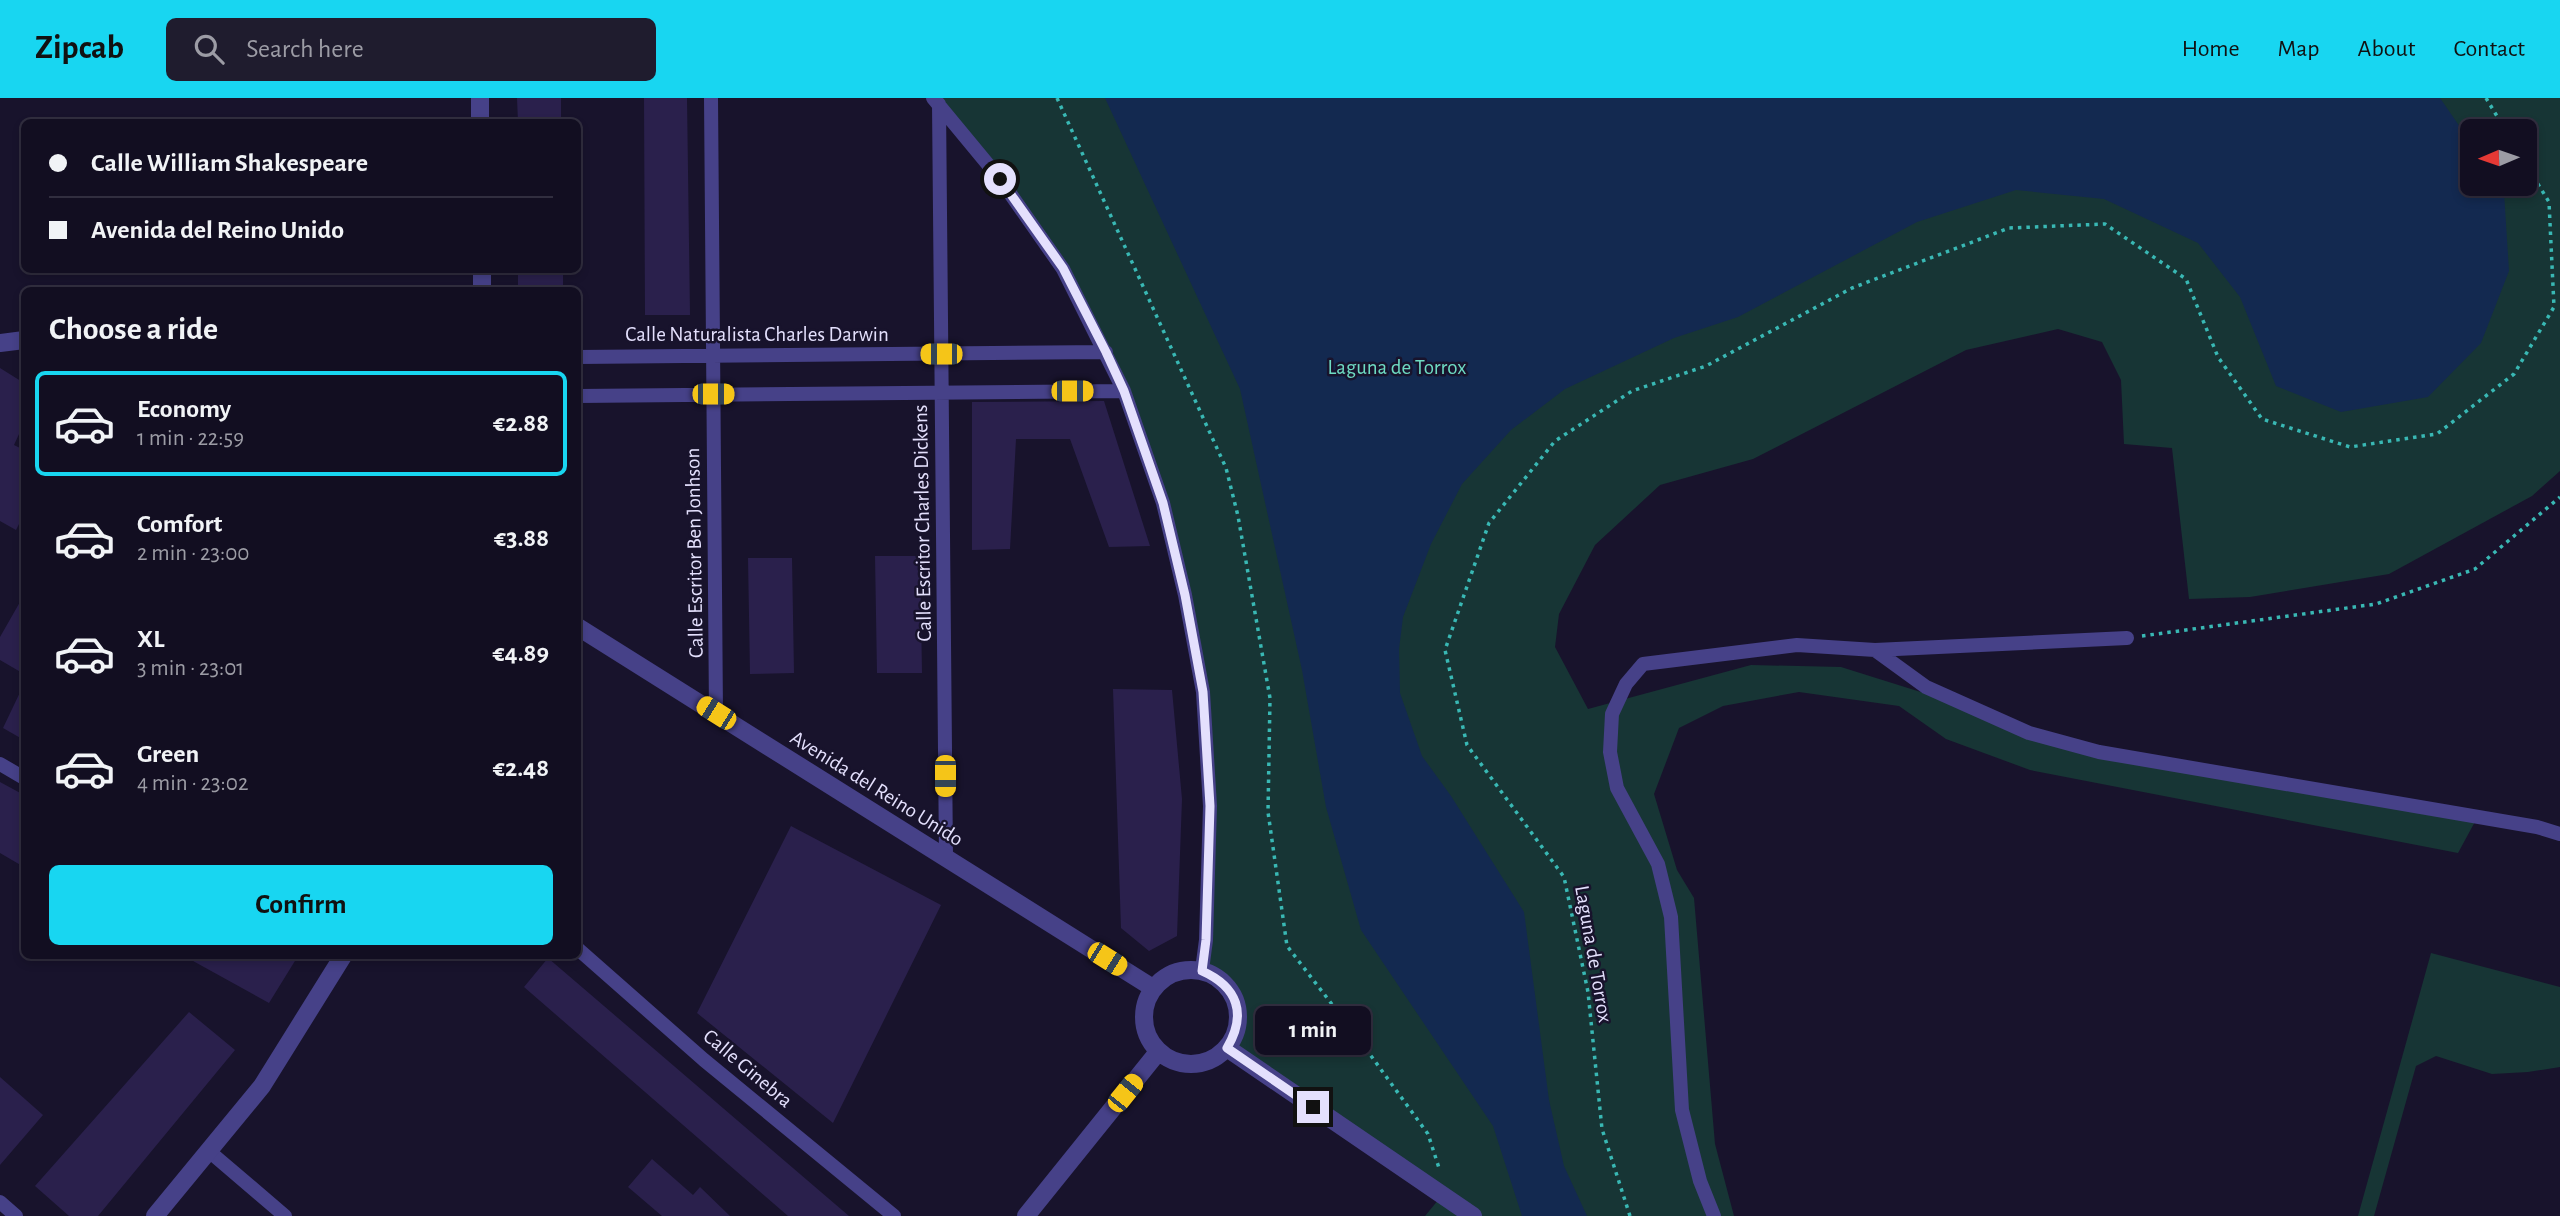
<!DOCTYPE html>
<meta charset="utf-8">
<style>
body{margin:0;font-family:"Alegreya Sans",sans-serif;background:#1f1c2e;color:#f1f3f6;height:100vh;display:flex;flex-direction:column;font-size:26px;white-space:nowrap}
*{box-sizing:border-box;margin:0}
p{font-size:23px;color:#9c9ca5}
.icon{flex:none;width:38px;height:38px;fill:none;stroke:currentColor;stroke-width:2;stroke-linecap:round;stroke-linejoin:round}
.map{position:relative;flex:1;overflow:hidden}
.panel{position:absolute;left:21px;top:189px;width:560px;height:672px;display:flex;flex-direction:column;background:#120e21;border-radius:10px;box-shadow:0 4px 10px #0003,0 0 0 2px #312e3f}
.panel>*{flex:none}
.hud{position:absolute;left:21px;top:21px;width:560px;height:154px;border-radius:10px;box-shadow:0 4px 10px #0003,0 0 0 2px #312e3f;display:grid;align-content:center;height:154px;padding:0 28px;background:#120e21}
.needle{width:46px;rotate:268deg}
.tools{position:absolute;left:2460px;top:21px;display:grid;gap:14px}
.tools a{display:grid;place-items:center;width:77px;height:77px;border-radius:10px;background:#120e21;box-shadow:0 4px 10px #0003,0 0 0 2px #312e3f;font-size:35px}
.end{position:absolute;width:32px;height:32px;margin:-16px;border:9px solid #e4e0fd;background:#111;box-shadow:0 0 0 4px #111}
.from{border-radius:50%}
.bubble{position:absolute;height:49px;border-radius:10px;background:#120e21;box-shadow:0 4px 10px #0003,0 0 0 2px #312e3f;font-size:23px;font-weight:600;line-height:49px;text-align:center}
.car{position:absolute;width:21px;height:42px;margin:-21px -10px;border-radius:9px;box-shadow:0 0 5px 2px #0007;background:linear-gradient(#f5c518 24%,#345 0 40%,#f5c518 0 76%,#345 0 86%,#f5c518 0)}
.hud b{display:flex;align-items:center;gap:24px;height:66px;font-size:26px}
.hud b+b{border-top:2px solid #312e3f}
.hud i{width:18px;height:18px;background:#f1f3f6}
ul{padding:0;list-style:none}
li{display:flex;align-items:center;gap:21px;height:105px;margin:0 14px 10px;padding:0 14px;border:4px solid transparent;border-radius:10px}
li div{flex:1}
li b{display:block;font-size:26px}
li em{font-style:normal;font-weight:600}
li.selected{border-color:#18d6f1}
li>.icon{width:63px;height:63px;stroke-width:1.5}
h2{padding:0 28px;font-size:32px;line-height:84px}
.cta{display:flex;gap:14px;margin-top:auto;padding:14px 28px}
.cta a{flex:1;height:80px;border-radius:10px;background:#18d6f1;color:#111;font-size:28px;font-weight:600;line-height:80px;text-align:center}
header{display:flex;align-items:center;gap:42px;box-sizing:border-box;height:98px;padding:0 35px;background:#18d6f1;color:#111}
header strong{font-size:33px}
nav{display:flex;gap:38px;margin-inline-start:auto;font-size:24px}
.search{width:490px;height:63px;background:#1f1c2e;display:flex;align-items:center;gap:18px;box-sizing:border-box;padding:0 24px;border-radius:10px;color:#9c9ca5;font-size:26px}
.map>svg:first-child{display:block}
</style>
<header>
<strong>Zipcab</strong>
<div class="search"><svg class="icon" aria-label="search" viewBox="0 0 24 24"><circle cx="10" cy="10" r="6"/><path d="M15 15l6 6"/></svg>Search here</div>
<nav><a>Home</a><a>Map</a><a>About</a><a>Contact</a></nav>
</header>
<div class="map">
<svg width="2560" height="1118" viewBox="0 0 2560 1118">
<rect width="100%" height="100%" fill="#18132c"/>
<path fill="#173535" fill-rule="evenodd" d="M935 0H2560V373L2532 398 2389 476 2250 499 2189 501 2172 350 2124 346 2121 282 2102 244 2058 231 1966 252 1753 361 1660 387 1595 447 1559 516 1555 549 1588 611 1751 567 1841 569 1978 612 2055 642 2477 720 2458 755 2030 672 1946 641 1899 608 1799 594 1723 608 1679 630 1654 696 1677 772 1694 800 1715 1046 1734 1118H1425L1439 1101 1229 951C1244 914 1228 893 1201 868L1214 790 1201 594 1165 419 1125 296 1059 170ZM2473 33H2525V86H2473Z
M2431 855 2560 889V969L2528 974 2492 976 2436 958 2416 968 2374 1118H2358Z"/>
<path fill="#132950" d="M1105 0H2440L2473 48V86H2498L2504 94 2509 173 2481 245 2428 299 2341 314 2276 288 2240 199 2198 145 2104 101 2016 92 1917 124 1738 219 1674 240 1565 291 1511 332 1462 386 1431 446 1403 519 1399 551 1400 595 1422 658 1451 698 1524 814 1549 1002 1564 1068 1587 1118H1522L1493 1028 1361 832 1326 709 1302 572 1240 291Z"/>
<path fill="#2a204c" d="M517 0H561V24H518Z
M644 0H687L690 217H645Z
M518 172H563V192H518Z
M0 270 24 285V325L14 347 24 352V416L16 432 0 423Z
M1104 303 1150 448 1109 449 1070 341H1016L1010 451 972 452V304Z
M875 458H920L922 575H877Z
M748 460H792L794 575 750 576Z
M24 497V576L0 562V539Z
M24 586V642L3 630Z
M1113 591 1172 592 1182 701 1177 838 1149 853 1121 830Z
M0 684 24 697V769L0 755Z
M791 728 941 807 833 1025 697 915Z
M184 858H298L269 905Z
M548 860 849 1118H788L524 889Z
M189 914 235 952 98 1118H69L35 1088Z
M0 979 43 1017 0 1067Z
M652 1061 693 1097 700 1089 730 1118H662L628 1089Z"/>
<g fill="none" stroke-linecap="round" stroke-linejoin="round">
<path stroke="#39b8b4" stroke-width="3.5" stroke-dasharray="3.5 5" stroke-linecap="butt" d="M1057 0 1226 370 1238 418 1270 600 1268 714 1287 848 1358 940 1428 1036 1440 1073
M2486 0 2506 33
M2142 538 2376 506 2475 471 2560 399
M1630 1118 1602 1031 1588 894 1564 779 1467 647 1445 552 1489 425 1555 343 1632 293 1706 268 1852 190 2009 130 2105 126 2186 181 2218 259 2262 321 2350 349 2437 336 2514 276 2554 209 2549 104 2525 65"/>
<path stroke="#464188" stroke-width="14" d="M711 0 716 615
M933 0 1000 81 1063 171 1124 293 1163 405 1185 497 1203 594 1210 708 1206 842 1202 872
M939 6 946 760
M578 259 1106 254
M578 298 1124 293
M1875 552 1926 589 2029 635 2099 654 2537 729 2560 736
M0 666 24 680
M578 851 704 962 894 1118
M210 1054 285 1118
M0 1104 16 1118
M1714 1118 1700 1083 1682 1012 1671 819 1658 766 1617 690 1610 654 1612 616 1626 586 1643 566 1797 547 1875 552 2127 540"/>
<path stroke="#464188" stroke-width="18" d="M480 0V24
M482 172V192
M0 245 24 242
M578 529 1153 890
M1144 919a47 47 0 1 1 94 0a47 47 0 1 1-94 0Z
M1227 950 1473 1118
M155 1118 262 988 343 858
M1026 1118 1158 954"/>
</g>
<g fill="none" stroke-linecap="round" stroke-linejoin="round">
<path stroke="#e4e0fd" stroke-width="9" d="M1000 81 1063 170 1106 254 1124 293 1163 405 1185 497 1203 594 1210 708 1206 842 1202 873C1238 889 1247 916 1227 950L1313 1009"/>
</g>
<g text-anchor="middle" stroke-width="5" stroke-linejoin="round" paint-order="stroke">
<g font-size="21" fill="#e4e0fd" stroke="#18132c">
<text x="757" y="243">Calle Naturalista Charles Darwin</text>
<text transform="translate(922 425) rotate(-91)" y="7">Calle Escritor Charles Dickens</text>
<text transform="translate(694 455) rotate(-91)" y="7">Calle Escritor Ben Jonhson</text>
<text transform="translate(877 690) rotate(32)" y="7">Avenida del Reino Unido</text>
<text transform="translate(1594 856) rotate(80)" y="7">Laguna de Torrox</text>
<text transform="translate(748 970) rotate(40)" y="7">Calle Ginebra</text>
</g>
<g font-size="21" fill="#6edbc3" stroke="#18132c">
<text x="1397" y="276">Laguna de Torrox</text>
</g>
</g>
</svg>
<div class="tools">
<a><svg class="needle" viewBox="-14 -14 28 28"><path d="M0-13l5 13h-10z" fill="#e53935"/><path d="M0 13l5-13h-10z" fill="#9c9ca5"/></svg></a>
</div>
<i class="end from" style="left:1000px;top:81px"></i>
<i class="end" style="left:1313px;top:1009px"></i>
<div class="bubble" style="left:1255px;top:908px;width:116px">1 min</div>
<i class="car" style="left:941px;top:256px;rotate:270deg"></i>
<i class="car" style="left:1072px;top:293px;rotate:90deg"></i>
<i class="car" style="left:713px;top:296px;rotate:90deg"></i>
<i class="car" style="left:716px;top:615px;rotate:302deg"></i>
<i class="car" style="left:945px;top:678px;rotate:180deg"></i>
<i class="car" style="left:1107px;top:861px;rotate:122deg"></i>
<i class="car" style="left:1125px;top:995px;rotate:39deg"></i>
<div class="hud">
<b><i class="from"></i>Calle William Shakespeare</b>
<b><i></i>Avenida del Reino Unido</b>
</div>
<section class="panel">
<h2>Choose a ride</h2>
<ul>
<li class="selected"><svg class="icon" aria-label="car" viewBox="0 0 24 24"><path d="M5 17H2v-5l4-1 3-4h7l3 4 3 1v5h-3M9 17h6M6 11h13"/><circle cx="7" cy="17" r="2"/><circle cx="17" cy="17" r="2"/></svg><div><b>Economy</b><p>1 min · 22:59</p></div><em>€2.88</em></li>
<li><svg class="icon" aria-label="car" viewBox="0 0 24 24"><path d="M5 17H2v-5l4-1 3-4h7l3 4 3 1v5h-3M9 17h6M6 11h13"/><circle cx="7" cy="17" r="2"/><circle cx="17" cy="17" r="2"/></svg><div><b>Comfort</b><p>2 min · 23:00</p></div><em>€3.88</em></li>
<li><svg class="icon" aria-label="car" viewBox="0 0 24 24"><path d="M5 17H2v-5l4-1 3-4h7l3 4 3 1v5h-3M9 17h6M6 11h13"/><circle cx="7" cy="17" r="2"/><circle cx="17" cy="17" r="2"/></svg><div><b>XL</b><p>3 min · 23:01</p></div><em>€4.89</em></li>
<li><svg class="icon" aria-label="car" viewBox="0 0 24 24"><path d="M5 17H2v-5l4-1 3-4h7l3 4 3 1v5h-3M9 17h6M6 11h13"/><circle cx="7" cy="17" r="2"/><circle cx="17" cy="17" r="2"/></svg><div><b>Green</b><p>4 min · 23:02</p></div><em>€2.48</em></li>
</ul>
<div class="cta"><a>Confirm</a></div>
</section>
</div>
